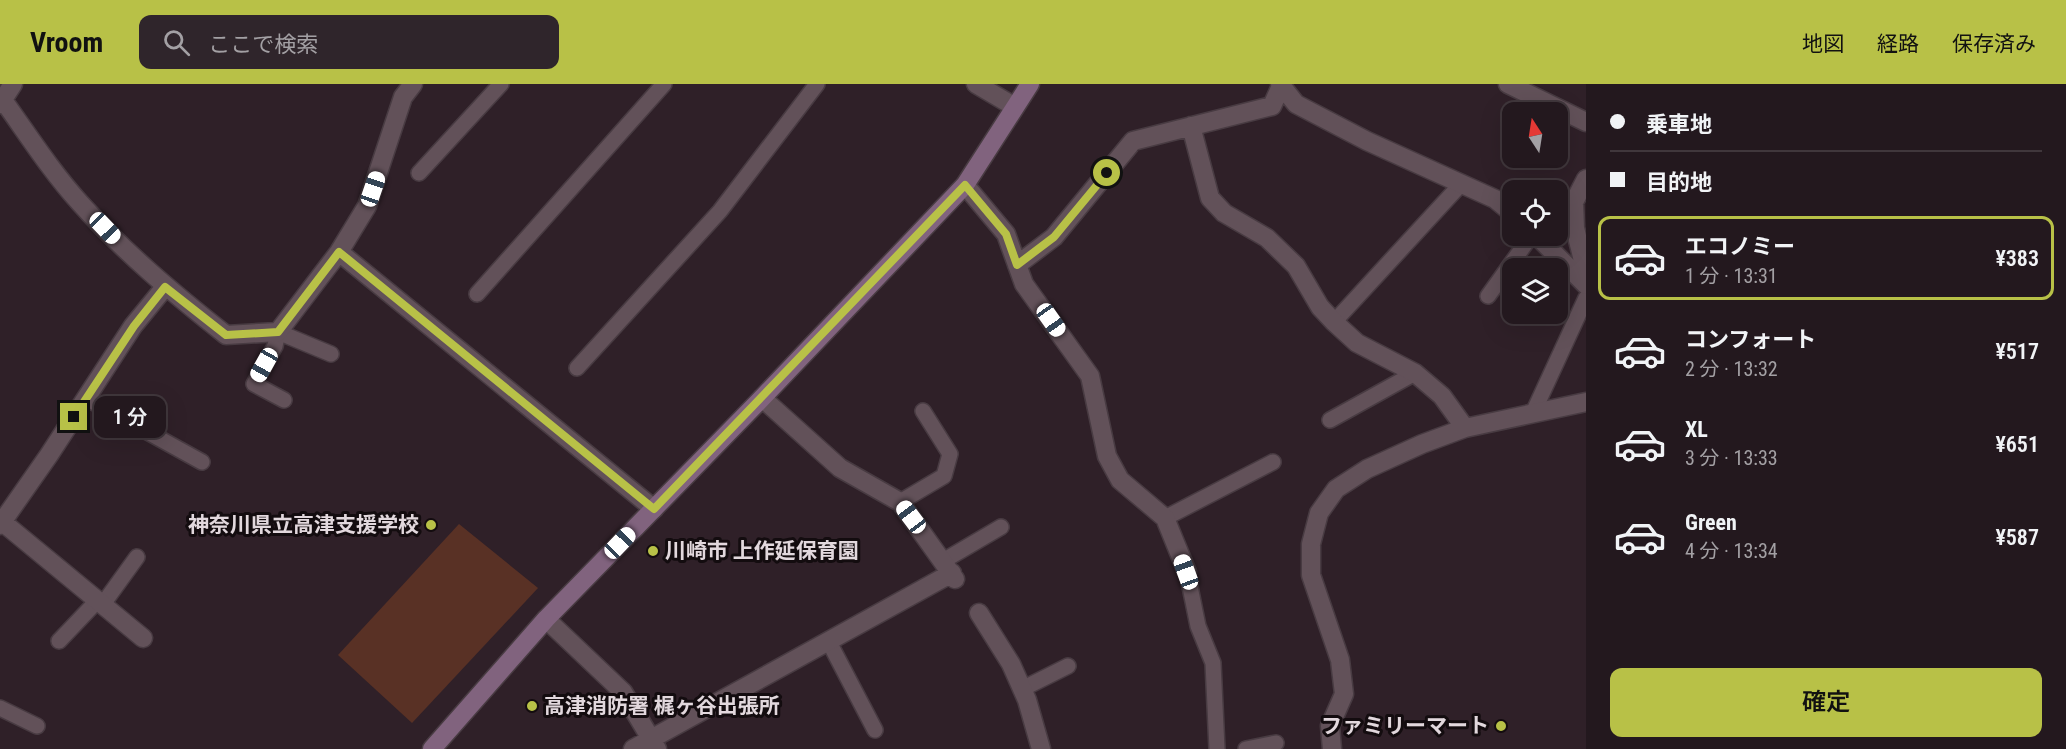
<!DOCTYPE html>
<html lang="ja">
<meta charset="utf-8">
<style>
body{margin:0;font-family:"Roboto Condensed","Noto Sans JP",sans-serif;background:#2f252b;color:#f1f3f6;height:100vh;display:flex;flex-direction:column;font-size:22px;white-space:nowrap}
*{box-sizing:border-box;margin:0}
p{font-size:20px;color:#a3a0a4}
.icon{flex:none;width:33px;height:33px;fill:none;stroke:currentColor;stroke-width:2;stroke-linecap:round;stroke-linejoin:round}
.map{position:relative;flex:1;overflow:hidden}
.side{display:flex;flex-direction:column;background:#23181e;width:480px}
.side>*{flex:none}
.banner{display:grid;align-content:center;height:132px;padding:0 24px;background:#23181e}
.needle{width:39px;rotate:348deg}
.controls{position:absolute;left:1502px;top:18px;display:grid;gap:12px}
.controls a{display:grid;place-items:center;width:66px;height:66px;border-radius:12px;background:#23181e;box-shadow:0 6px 24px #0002,0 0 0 2px #40373c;font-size:30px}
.end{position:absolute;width:27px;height:27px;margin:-14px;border:8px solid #b8c147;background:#111;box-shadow:0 0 0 3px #111}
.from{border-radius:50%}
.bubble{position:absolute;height:42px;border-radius:12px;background:#23181e;box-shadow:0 6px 24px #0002,0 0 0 2px #40373c;font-size:20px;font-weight:600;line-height:42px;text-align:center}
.car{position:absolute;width:18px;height:36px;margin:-18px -9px;border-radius:8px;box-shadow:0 0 4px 2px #0007;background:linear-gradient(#fff 24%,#345 0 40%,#fff 0 76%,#345 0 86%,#fff 0)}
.banner b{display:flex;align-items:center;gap:21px;height:57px;font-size:22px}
.banner b+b{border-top:2px solid #40373c}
.banner i{width:15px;height:15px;background:#f1f3f6}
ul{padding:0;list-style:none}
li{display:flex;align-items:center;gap:18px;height:84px;margin:0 12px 9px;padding:0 12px;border:3px solid transparent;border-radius:12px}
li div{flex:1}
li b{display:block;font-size:22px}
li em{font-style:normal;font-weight:600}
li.on{border-color:#b8c147}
li>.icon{width:54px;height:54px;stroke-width:1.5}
.primary-button{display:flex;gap:12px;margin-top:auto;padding:12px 24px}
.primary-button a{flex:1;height:69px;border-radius:12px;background:#b8c147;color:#111;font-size:24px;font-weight:600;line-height:69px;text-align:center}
header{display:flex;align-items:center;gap:36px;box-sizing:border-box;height:84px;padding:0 30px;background:#b8c147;color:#111}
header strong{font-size:28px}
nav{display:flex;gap:33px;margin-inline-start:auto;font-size:21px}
.search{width:420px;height:54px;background:#2f252b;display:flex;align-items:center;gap:15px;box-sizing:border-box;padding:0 21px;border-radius:12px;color:#a3a0a4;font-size:22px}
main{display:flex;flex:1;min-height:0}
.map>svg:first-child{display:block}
</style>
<header>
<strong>Vroom</strong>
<div class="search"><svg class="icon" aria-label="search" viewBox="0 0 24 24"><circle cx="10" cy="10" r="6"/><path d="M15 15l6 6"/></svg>ここで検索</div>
<nav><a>地図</a><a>経路</a><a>保存済み</a></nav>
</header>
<main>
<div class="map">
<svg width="1586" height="665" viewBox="0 0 1586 665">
<rect width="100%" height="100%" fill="#2f2028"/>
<path fill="#593125" d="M459 440 538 504 412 639 338 571Z"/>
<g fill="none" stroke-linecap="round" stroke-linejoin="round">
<defs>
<path id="lane" d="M419 89 501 0
M477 210 664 0
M1488 212 1531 152
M1334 238 1462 99
M577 284 720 127 817 0
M86 314 202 378
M284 316 254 300 275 262 278 248 331 270
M1533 329 1586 214
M1330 336 1415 289
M900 418 944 392 950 370 923 327
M1165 434 1273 378
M943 477 1001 443
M1187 488 1198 542 1213 579 1217 665
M103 520 137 473
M59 557 98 516
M829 558 875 646
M1022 605 1068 582
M0 624 37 642
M1246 665 1276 659"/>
<path id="street" d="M976 0 1015 23
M1280 0 1296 20 1367 57 1495 115 1512 129
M1508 0 1586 38
M3 16C28 51 51 87 80 119 124 168 174 210 226 251L278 248 339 168 367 122 403 13 413 0
M0 20 13 0
M1191 42 1210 114 1224 129 1267 154 1296 182 1320 223 1334 238 1357 259 1415 289 1442 312 1465 344
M1586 95 1574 118 1575 144 1586 189
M965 101 1006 150 1024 200 1090 292 1107 372 1120 396 1165 434 1187 488
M1537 152 1586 201
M339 168 654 425
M1017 181 1054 153 1133 57 1272 22 1281 2
M762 314 840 384 900 418 955 495
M0 436 143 554
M0 441 49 371 133 242 165 203
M979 529 1011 580 1027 616 1041 665
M546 535 623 608 657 665
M633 665 952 489
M1332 665 1330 642 1344 610 1340 576 1311 491V460L1319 429 1336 405 1367 385 1422 360 1465 344 1586 318"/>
<path id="secondary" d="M432 665 546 535 762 314 965 101 1030 0"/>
</defs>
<use href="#lane" stroke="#483b42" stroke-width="18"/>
<use href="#street" stroke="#483b42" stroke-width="21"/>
<use href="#secondary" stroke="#483b42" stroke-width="21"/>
<use href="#lane" stroke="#625159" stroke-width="15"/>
<use href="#street" stroke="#625159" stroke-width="18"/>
<use href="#secondary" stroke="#81637e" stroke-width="18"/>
</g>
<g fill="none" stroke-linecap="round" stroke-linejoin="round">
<path stroke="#b8c147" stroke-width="8" d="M74 333 134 242 165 203 226 251 278 248 339 168 654 425 965 101 1006 150 1017 181 1054 153 1107 89"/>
</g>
<g fill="#b8c147" stroke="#130c0f" stroke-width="2">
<circle cx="431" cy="441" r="6"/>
<circle cx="653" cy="467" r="6"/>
<circle cx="532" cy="622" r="6"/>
<circle cx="1501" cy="642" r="6"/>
</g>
<g text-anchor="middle" stroke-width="6" stroke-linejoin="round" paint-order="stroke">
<g font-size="21" font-weight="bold" fill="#e2d8dd" stroke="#130c0f" text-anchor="end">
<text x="419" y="448">神奈川県立高津支援学校</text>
<text x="665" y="474" text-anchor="start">川崎市 上作延保育園</text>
<text x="544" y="629" text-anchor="start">高津消防署 梶ヶ谷出張所</text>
<text x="1489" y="649">ファミリーマート</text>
</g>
</g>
</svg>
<div class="controls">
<a><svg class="needle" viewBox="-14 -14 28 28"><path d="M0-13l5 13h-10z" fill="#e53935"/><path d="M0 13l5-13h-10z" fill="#a3a0a4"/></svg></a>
<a><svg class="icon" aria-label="locate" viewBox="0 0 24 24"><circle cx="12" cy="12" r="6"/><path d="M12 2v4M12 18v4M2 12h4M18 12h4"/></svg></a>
<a><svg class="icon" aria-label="layers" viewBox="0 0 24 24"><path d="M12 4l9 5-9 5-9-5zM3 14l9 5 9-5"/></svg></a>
</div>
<i class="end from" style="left:1107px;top:89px"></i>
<i class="end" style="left:74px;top:333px"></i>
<div class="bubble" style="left:94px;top:312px;width:72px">1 分</div>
<i class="car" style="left:373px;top:105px;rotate:19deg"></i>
<i class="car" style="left:105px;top:144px;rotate:136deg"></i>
<i class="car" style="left:1051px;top:236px;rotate:145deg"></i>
<i class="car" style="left:264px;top:281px;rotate:209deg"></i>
<i class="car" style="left:911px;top:433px;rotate:323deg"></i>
<i class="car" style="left:620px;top:459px;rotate:44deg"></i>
<i class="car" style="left:1186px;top:488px;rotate:340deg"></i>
</div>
<section class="side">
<div class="banner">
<b><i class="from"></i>乗車地</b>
<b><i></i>目的地</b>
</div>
<ul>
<li class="on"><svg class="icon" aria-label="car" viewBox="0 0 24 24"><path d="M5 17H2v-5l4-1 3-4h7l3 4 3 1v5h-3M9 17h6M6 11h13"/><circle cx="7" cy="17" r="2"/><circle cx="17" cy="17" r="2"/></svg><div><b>エコノミー</b><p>1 分 · 13:31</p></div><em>¥383</em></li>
<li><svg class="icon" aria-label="car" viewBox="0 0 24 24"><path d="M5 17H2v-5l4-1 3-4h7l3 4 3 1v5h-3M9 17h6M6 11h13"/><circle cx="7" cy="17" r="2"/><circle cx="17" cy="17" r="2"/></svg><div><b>コンフォート</b><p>2 分 · 13:32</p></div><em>¥517</em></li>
<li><svg class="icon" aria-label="car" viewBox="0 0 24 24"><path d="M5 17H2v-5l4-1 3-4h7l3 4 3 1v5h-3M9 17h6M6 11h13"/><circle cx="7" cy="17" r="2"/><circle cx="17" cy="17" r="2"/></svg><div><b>XL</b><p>3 分 · 13:33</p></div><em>¥651</em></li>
<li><svg class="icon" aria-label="car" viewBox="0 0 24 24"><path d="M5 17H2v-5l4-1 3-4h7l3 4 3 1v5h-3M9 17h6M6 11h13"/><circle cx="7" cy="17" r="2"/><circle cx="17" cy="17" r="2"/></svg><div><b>Green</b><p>4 分 · 13:34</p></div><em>¥587</em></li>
</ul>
<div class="primary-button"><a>確定</a></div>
</section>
</main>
